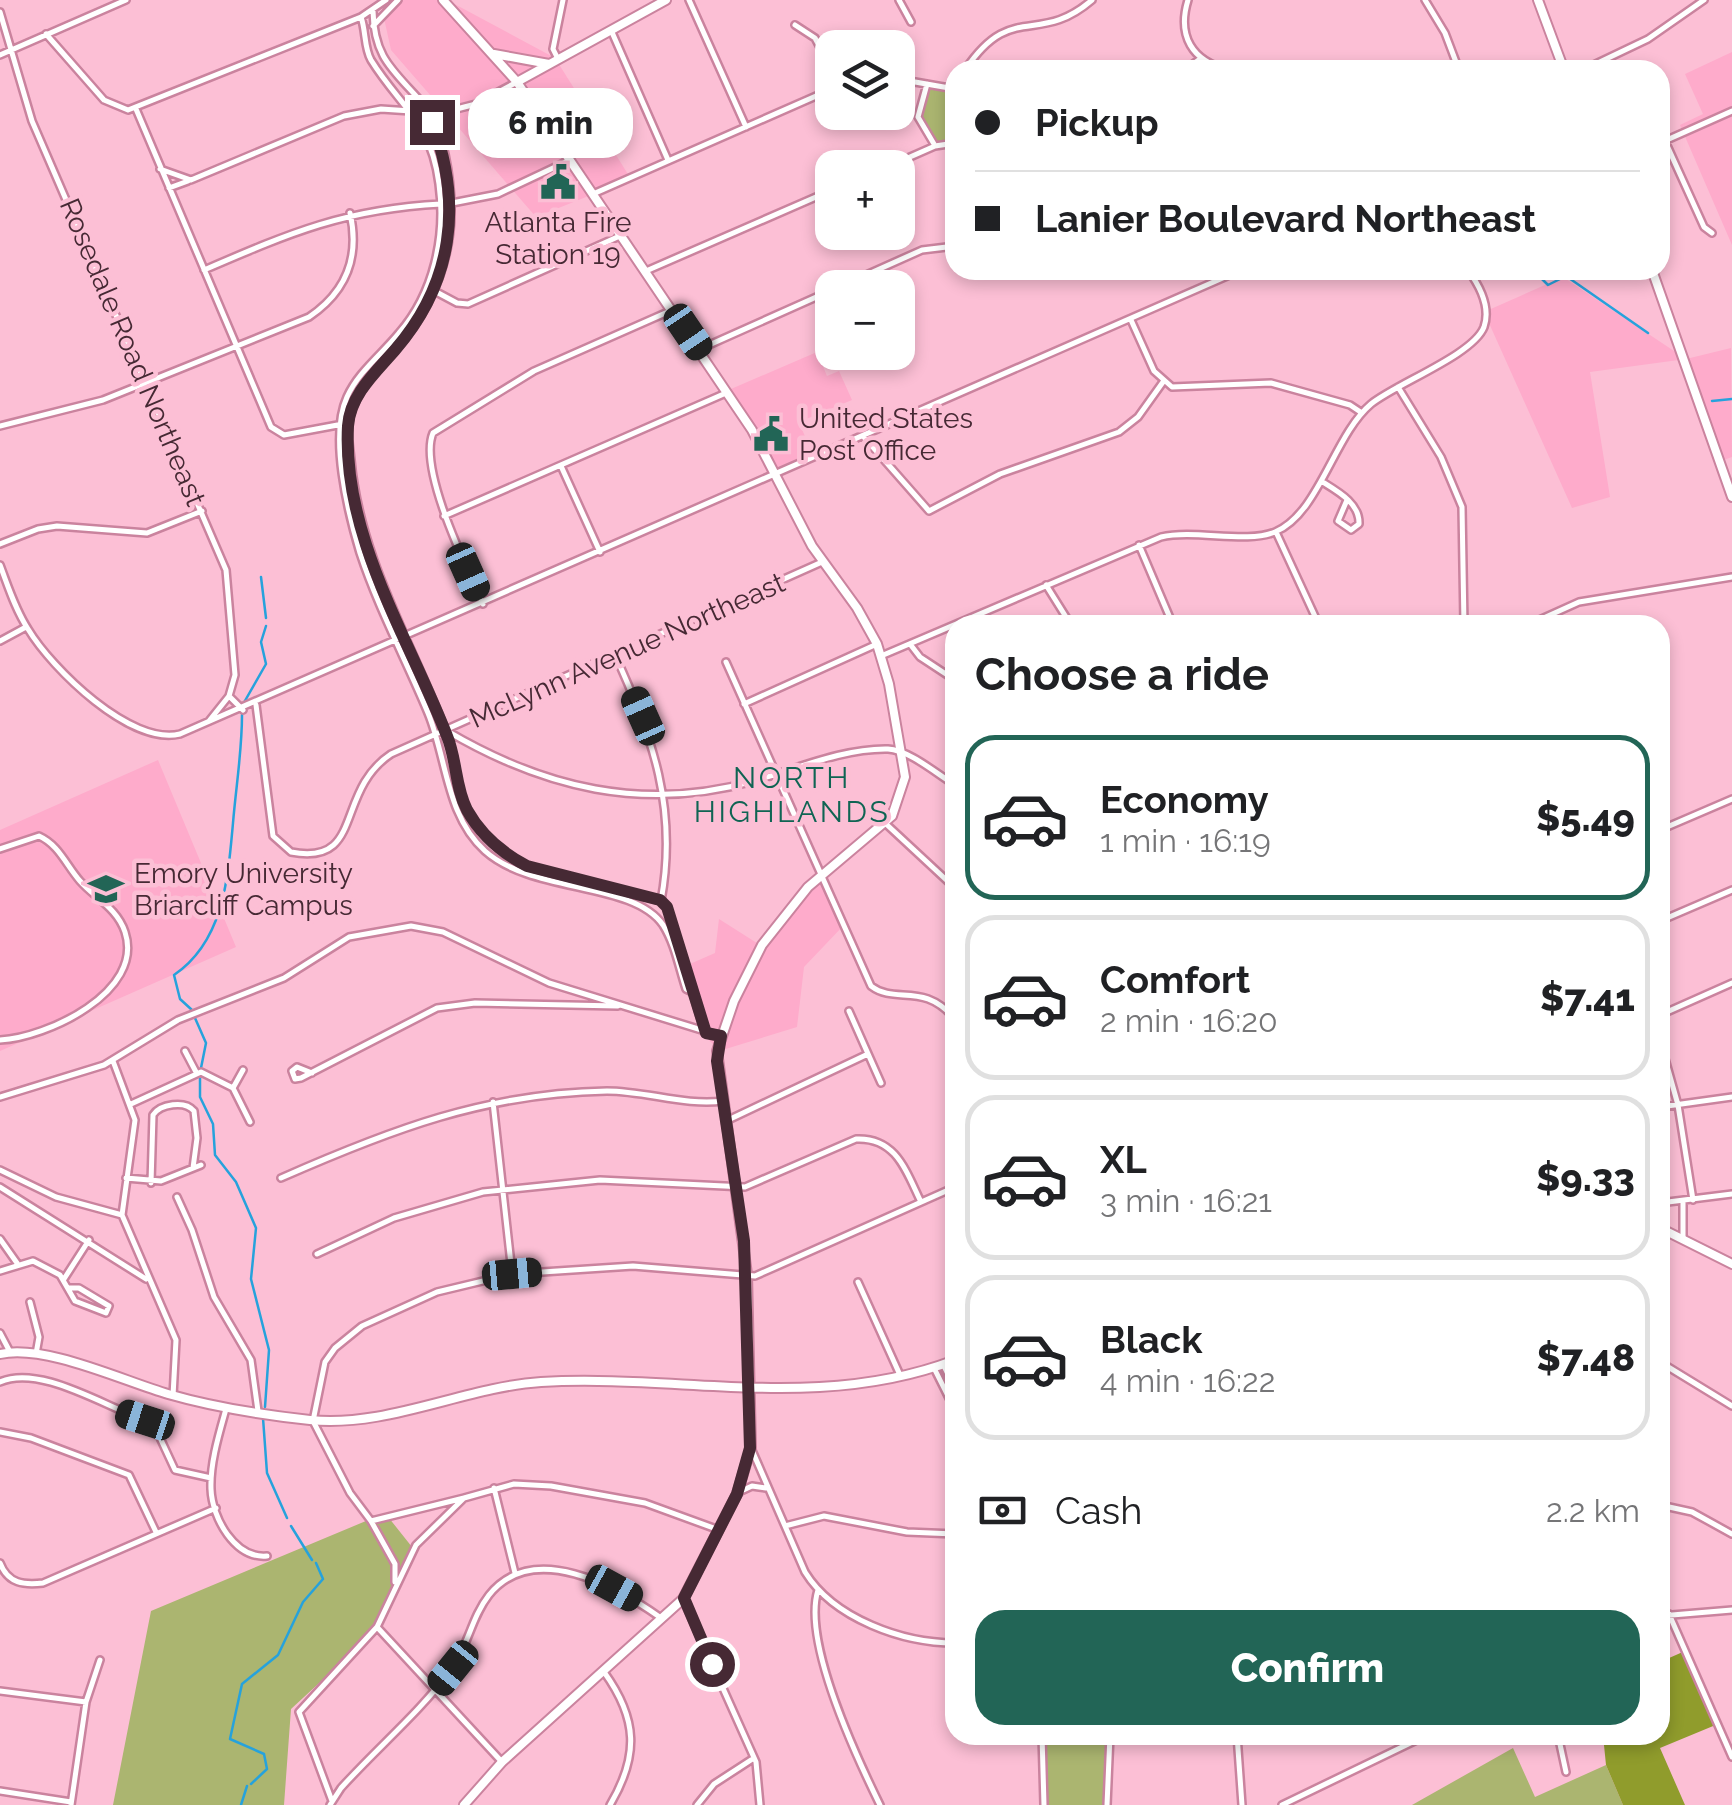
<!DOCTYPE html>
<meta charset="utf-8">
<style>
body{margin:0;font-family:Raleway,sans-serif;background:#f2f2f2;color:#202124;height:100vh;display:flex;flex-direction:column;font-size:38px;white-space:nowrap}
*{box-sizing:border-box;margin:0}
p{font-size:32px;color:#757577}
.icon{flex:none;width:55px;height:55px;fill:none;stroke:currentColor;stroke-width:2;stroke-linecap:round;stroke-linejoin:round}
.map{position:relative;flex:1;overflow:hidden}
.drawer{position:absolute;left:945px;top:615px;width:725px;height:1130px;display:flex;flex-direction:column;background:#fff;border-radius:30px;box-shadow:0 5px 15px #0003}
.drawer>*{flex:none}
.banner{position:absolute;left:945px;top:60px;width:725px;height:220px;border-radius:30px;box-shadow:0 5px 15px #0003;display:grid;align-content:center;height:220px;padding:0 30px;background:#fff}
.fabs{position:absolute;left:815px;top:30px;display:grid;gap:20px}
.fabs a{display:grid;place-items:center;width:100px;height:100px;border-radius:20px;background:#fff;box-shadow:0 5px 15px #0003;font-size:50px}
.end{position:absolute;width:45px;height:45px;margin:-22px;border:12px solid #462934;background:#fff;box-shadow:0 0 0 5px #fff}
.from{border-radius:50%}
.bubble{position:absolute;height:70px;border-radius:30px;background:#fff;box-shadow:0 5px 15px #0003;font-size:32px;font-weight:800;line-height:70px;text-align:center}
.car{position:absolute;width:30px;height:60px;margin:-30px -15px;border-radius:12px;box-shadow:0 0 8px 2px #0007;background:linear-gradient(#222 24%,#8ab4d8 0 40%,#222 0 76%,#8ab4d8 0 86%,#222 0)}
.banner b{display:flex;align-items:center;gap:35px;height:95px;font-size:38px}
.banner b+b{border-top:2px solid #e0e0e0}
.banner i{width:25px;height:25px;background:#202124}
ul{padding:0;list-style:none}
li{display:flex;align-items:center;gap:30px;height:165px;margin:0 20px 15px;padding:0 10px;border:5px solid #e0e0e0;border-radius:30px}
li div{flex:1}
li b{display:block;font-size:38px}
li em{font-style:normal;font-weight:800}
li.current{border-color:#226556}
li>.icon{width:90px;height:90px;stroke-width:1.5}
h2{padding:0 30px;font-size:45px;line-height:120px}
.pay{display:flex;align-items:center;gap:25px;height:110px;padding:0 30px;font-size:38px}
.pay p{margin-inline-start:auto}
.button{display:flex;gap:20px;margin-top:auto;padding:20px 30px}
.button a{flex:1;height:115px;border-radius:30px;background:#226556;color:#fff;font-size:40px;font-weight:800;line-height:115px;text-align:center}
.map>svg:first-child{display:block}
</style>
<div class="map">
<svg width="1732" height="1805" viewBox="0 0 1732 1805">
<rect width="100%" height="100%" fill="#fcbfd5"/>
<path fill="#feabcb" d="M380 0H447L555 58 631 179 536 217 391 50Z
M1732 52V245L1680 125 1703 114 1685 74Z
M1563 277 1686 359 1731 348 1732 457 1718 462 1686 359 1590 372 1610 497 1572 508 1484 312Z
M817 352 827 376 839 371 852 400 799 422 814 458 773 476 724 392Z
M158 760 236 947 0 1051V830Z
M823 877 844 925 804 967 797 1027 719 1051 708 1039 683 967 715 953 719 919 760 945Z"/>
<path fill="#abb570" d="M930 82 955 90V141L937 143 925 131 918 110Z
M385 1513 412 1547 406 1568 387 1596 381 1626 291 1709 284 1805H113L151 1611Z
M1043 1735H1112L1106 1805H1044Z
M1513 1748 1535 1797 1606 1765 1623 1805H1412Z"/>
<path fill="#909c2c" d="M1685 1651 1718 1724 1660 1748 1685 1805H1623L1606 1765 1603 1735H1660V1662Z"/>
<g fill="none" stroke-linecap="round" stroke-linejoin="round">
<path stroke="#26a2dc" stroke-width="2.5" d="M950 117 955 119
M1533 270 1548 285 1566 276 1648 333
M1712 401 1732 399
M261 577 266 618
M242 706 266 664 261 642 266 626
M192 1010 180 999 174 975C224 941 228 878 233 823 236 786 242 752 242 715
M195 1018 206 1043 201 1068
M200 1077V1097L213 1124 215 1155 236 1182 256 1228 251 1279 269 1350 265 1407
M263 1418 267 1473 287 1518
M291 1526 312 1560
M251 1784 267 1769 264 1754 230 1739 242 1684 278 1655 303 1602 323 1579 316 1563
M241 1805 247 1786"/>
<defs>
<path id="street" d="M689 0 746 127
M899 0 911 22
M1188 0C1177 36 1192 61 1228 70
M1425 0 1445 33 1459 70
M373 11C374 60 395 71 425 106 444 128 451 180 451 208 452 254 435 299 408 335 387 363 355 386 349 422 347 434 350 448 351 460 360 560 413 644 448 737 457 761 455 788 467 810 481 836 502 853 527 866L661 901 667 907 705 1033
M0 12 32 121 226 570 235 675 229 696 209 721
M361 17C366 31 364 48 371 60 400 107 431 121 439 184 446 236 434 293 399 333 382 354 358 372 347 397 329 436 348 513 360 553 378 608 406 660 428 713 447 759 446 816 485 851 533 894 633 881 663 925 675 944 679 968 686 989L692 992
M795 25 815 38 832 70
M373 26 398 0
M611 30 668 160
M46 34 104 100 128 110 361 17 386 0
M0 55 126 0
M558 59 553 49 563 0
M965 70C1012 0 1037 47 1092 0
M1185 70 1200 59
M1583 70 1648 39 1704 0
M898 79 955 89
M927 84 918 117 934 144
M136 109 271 427 284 435 343 424
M1665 141 1704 227 1712 233
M1660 143 1732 111
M885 168 935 146 955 143
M160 169 191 180 344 116 381 109 441 113 476 104 517 82
M169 188 188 181
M593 194 832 89
M452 203 498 194 570 160
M204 270C290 233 345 209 441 204
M646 271 832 190
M427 287 457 303 468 304 622 235
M837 288 922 250 955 246
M1131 320 1154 371 1172 387 1271 383 1350 405 1362 413
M700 349 832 290
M1398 387 1441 457 1462 507 1464 625
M0 426 103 400 309 317C346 292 360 257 350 213
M864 437 929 511 1000 474 1119 432 1138 417 1163 382
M561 466 600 552
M1321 481C1337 491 1360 503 1359 524L1351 530 1338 521 1347 500
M444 516 726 393
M1276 532 1319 625
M0 544 38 529 57 526 147 533 202 511
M1139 545 1173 625
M0 565C8 586 15 609 28 629 52 669 131 746 180 734L1241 270
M1046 585 1071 625
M483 604C467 568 418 469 433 433L534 371 670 311
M1528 625 1579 602 1732 577
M0 641 26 627
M910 644 920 657 955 680
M615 655C653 737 678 810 661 901
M881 656 1161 537C1195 529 1246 544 1275 532 1319 514 1334 435 1371 404 1397 383 1473 355 1484 327 1491 307 1479 285 1468 270
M726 662 871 986C896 1005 923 981 955 1019
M229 696 243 710
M744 704 877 644
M256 705 273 836 291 852C365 866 334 792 391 754L822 562
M447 731C544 788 643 812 754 781 796 769 844 748 888 749 909 750 937 774 955 785
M885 823 955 888
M1660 830 1732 799
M0 849 39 836C59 845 66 865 80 881 95 898 117 908 125 932 145 992 46 1038 0 1040
M1660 921 1732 890
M849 1011 881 1083
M1660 1015 1732 983
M1660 1041 1678 1105 1693 1200
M185 1051 196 1072
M113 1061 135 1120 122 1215 176 1340 173 1396
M312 1073 297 1067 292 1071 295 1079 301 1078 437 1008 475 1003 618 1006
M233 1088 243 1070
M0 1097 104 1065 178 1020 284 978 349 937 411 926 443 932 549 983 721 1036
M493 1102 512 1273
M131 1104 201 1072 233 1088 250 1122
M1660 1107 1732 1097
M726 1121 868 1054
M0 1170 56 1197 122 1215
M126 1178 161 1181 201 1165
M281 1178C390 1130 486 1093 607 1091 646 1091 685 1106 723 1101
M151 1183 153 1115C160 1104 185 1100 194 1111L197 1138 193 1168
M0 1187 146 1279
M177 1197 192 1230 214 1297 251 1360 258 1411
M1683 1201V1237
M1660 1203 1732 1194
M0 1239 17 1263
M317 1254 394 1218 483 1192 600 1180 745 1187 856 1139C896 1137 906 1171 921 1202
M0 1271 33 1261 60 1275 75 1301 106 1313 109 1306 79 1288H69
M64 1279 89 1240
M858 1282 900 1375
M30 1302 39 1337 36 1354
M0 1333 10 1352
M1660 1362 1732 1406
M943 1364 955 1389
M934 1368 955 1410
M0 1382C40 1364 105 1407 145 1420L155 1427 175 1470 211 1478
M226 1409C219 1434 210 1463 211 1489 212 1518 235 1559 267 1556
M0 1432 31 1438 129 1475 156 1532
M751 1448 805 1572C834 1619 903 1643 955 1643
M494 1488 515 1573
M739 1492 752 1486 766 1488
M464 1498 371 1521 350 1493 313 1421 325 1362 335 1348 362 1326 437 1292 512 1274 633 1266 755 1276 955 1187
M1660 1505 1692 1512 1732 1534
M371 1521 395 1564V1582
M785 1526 824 1516 907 1532 955 1534
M0 1563C8 1584 24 1585 43 1583L216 1508
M818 1590C802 1641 857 1758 880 1805
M683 1599 756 1762 760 1805
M1669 1614 1732 1757
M1660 1616 1732 1610
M377 1627 502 1762
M604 1672C638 1719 639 1756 610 1805
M0 1691 86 1702
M1042 1735 1044 1805
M1237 1735 1242 1805
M1558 1735 1566 1772
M0 1791 71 1802
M332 1801 299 1712 377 1627 416 1545 464 1498 514 1484 551 1486 645 1503 719 1530
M71 1805 86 1702 100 1660
M330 1805 341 1788C377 1748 419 1713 451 1670 468 1647 471 1618 489 1595 533 1540 616 1586 661 1618
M697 1805 714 1784 754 1758
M1107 1805 1110 1735
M1282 1805 1427 1735"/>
<path id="secondary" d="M443 0 517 82 752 430 812 546 857 608 877 644 889 684 905 777 892 816 808 887 762 945 734 1001 717 1051 747 1274 751 1447 737 1494 683 1599 502 1762 464 1805
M1538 0 1564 70
M494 54 549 64
M517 82 666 0
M1652 270 1732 497
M1660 1228 1732 1264
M0 1354C46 1344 123 1381 168 1394 213 1407 264 1415 310 1420 387 1428 465 1387 541 1382 681 1374 819 1412 955 1360"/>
</defs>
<use href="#street" stroke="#ca839e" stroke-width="10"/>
<use href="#secondary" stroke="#ca839e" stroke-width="12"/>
<use href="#street" stroke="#fff" stroke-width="5"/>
<use href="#secondary" stroke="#fff" stroke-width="8"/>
</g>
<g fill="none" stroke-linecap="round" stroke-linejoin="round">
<path stroke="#462934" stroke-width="12" d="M432 122C463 204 453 283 395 350 376 372 350 395 348 426 342 536 409 638 447 736 457 760 455 787 467 810 481 835 502 853 527 866L660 900 667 907 706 1033 721 1036 717 1061 744 1241 750 1448 737 1494 684 1598 712 1664"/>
</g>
<defs>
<symbol id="civic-bare" viewBox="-9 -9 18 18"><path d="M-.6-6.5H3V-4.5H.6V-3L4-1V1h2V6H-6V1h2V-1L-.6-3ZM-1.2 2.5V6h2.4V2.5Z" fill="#226556" stroke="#fcbfd5" stroke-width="2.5" paint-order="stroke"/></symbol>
<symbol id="university-bare" viewBox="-9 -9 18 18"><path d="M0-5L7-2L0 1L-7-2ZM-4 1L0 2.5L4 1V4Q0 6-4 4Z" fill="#226556" stroke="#fcbfd5" stroke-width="2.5" paint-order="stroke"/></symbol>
</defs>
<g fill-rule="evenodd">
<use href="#civic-bare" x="533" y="157" width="50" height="50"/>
<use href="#civic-bare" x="746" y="409" width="50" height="50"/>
<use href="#university-bare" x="81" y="864" width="50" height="50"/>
</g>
<g text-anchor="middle" stroke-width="9" stroke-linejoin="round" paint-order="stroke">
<g font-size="28" fill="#462934" stroke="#fcbfd5" text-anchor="start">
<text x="558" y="232" text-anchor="middle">Atlanta Fire<tspan x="558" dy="32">Station 19</tspan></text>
<text x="799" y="428">United States<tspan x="799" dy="32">Post Office</tspan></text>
<text x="134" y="883">Emory University<tspan x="134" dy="32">Briarcliff Campus</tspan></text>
</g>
<g font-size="28" fill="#462934" stroke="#fcbfd5">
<text transform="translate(133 352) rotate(67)" y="10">Rosedale Road Northeast</text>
<text transform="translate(627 650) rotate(-24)" y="10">McLynn Avenue Northeast</text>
</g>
<g font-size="30" letter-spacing="2.5" fill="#0f6453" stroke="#fcbfd5">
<text x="792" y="788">NORTH<tspan x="792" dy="34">HIGHLANDS</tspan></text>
</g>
</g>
</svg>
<div class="fabs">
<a><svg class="icon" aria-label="layers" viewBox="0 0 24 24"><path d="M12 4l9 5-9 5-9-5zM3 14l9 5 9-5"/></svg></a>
<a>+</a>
<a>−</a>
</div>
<i class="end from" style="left:712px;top:1664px"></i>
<i class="end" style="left:432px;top:122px"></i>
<div class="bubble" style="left:468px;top:88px;width:165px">6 min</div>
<i class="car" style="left:688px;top:332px;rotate:146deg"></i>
<i class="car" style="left:468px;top:572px;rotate:156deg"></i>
<i class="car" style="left:643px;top:716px;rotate:336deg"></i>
<i class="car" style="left:512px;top:1274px;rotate:85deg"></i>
<i class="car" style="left:145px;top:1420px;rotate:288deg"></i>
<i class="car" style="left:614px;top:1588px;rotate:119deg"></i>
<i class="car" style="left:453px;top:1668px;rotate:219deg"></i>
<div class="banner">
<b><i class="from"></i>Pickup</b>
<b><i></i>Lanier Boulevard Northeast</b>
</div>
<section class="drawer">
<h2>Choose a ride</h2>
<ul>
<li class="current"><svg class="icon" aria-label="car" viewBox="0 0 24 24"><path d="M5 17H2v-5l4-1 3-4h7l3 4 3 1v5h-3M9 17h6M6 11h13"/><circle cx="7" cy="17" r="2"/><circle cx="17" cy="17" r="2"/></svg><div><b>Economy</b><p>1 min · 16:19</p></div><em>$5.49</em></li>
<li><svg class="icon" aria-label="car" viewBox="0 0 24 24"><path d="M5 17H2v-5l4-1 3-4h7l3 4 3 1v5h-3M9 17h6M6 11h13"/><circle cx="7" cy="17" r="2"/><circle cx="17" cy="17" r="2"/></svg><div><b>Comfort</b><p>2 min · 16:20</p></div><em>$7.41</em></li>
<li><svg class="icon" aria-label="car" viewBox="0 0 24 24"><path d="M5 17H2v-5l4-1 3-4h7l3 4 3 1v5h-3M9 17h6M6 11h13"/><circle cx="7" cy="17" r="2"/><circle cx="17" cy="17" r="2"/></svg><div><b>XL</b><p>3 min · 16:21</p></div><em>$9.33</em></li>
<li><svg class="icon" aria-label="car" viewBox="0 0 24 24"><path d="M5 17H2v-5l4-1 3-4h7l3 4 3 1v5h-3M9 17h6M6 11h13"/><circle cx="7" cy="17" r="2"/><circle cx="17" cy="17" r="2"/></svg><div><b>Black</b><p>4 min · 16:22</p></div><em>$7.48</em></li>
</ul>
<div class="pay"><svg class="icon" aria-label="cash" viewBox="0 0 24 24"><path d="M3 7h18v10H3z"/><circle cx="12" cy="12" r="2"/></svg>Cash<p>2.2 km</p></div>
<div class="button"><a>Confirm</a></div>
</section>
</div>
